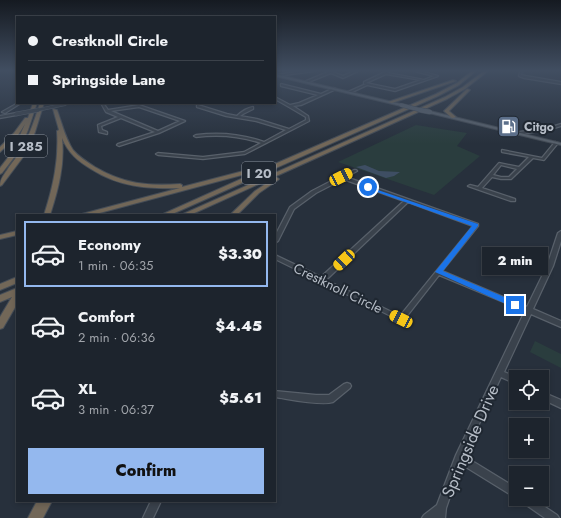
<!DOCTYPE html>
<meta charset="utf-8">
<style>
body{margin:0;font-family:Jost,sans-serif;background:#252c35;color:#f1f3f6;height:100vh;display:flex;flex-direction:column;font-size:15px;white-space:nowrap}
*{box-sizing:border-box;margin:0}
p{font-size:13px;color:#a0a4aa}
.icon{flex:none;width:22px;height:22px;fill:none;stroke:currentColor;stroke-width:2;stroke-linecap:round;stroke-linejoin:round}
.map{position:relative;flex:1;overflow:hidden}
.sheet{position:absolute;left:16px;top:214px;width:260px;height:288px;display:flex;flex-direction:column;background:#1d242d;border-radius:0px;box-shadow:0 2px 6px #0003,0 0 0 1px #3b4149}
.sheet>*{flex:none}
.top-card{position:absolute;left:16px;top:16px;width:260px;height:88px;border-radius:0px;box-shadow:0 2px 6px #0003,0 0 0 1px #3b4149;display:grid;align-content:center;height:88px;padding:0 12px;background:#1d242d}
.controls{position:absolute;left:509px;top:370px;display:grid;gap:8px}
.controls a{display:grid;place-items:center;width:40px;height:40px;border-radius:0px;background:#1d242d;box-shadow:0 2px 6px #0003,0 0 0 1px #3b4149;font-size:20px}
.end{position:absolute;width:18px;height:18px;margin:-9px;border:5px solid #1a73e8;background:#fff;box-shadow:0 0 0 2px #fff}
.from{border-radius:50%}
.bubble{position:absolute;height:28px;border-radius:0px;background:#1d242d;box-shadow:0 2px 6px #0003,0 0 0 1px #3b4149;font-size:13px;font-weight:800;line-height:28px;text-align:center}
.car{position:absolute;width:12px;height:24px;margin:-12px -6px;border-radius:5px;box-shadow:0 0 3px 1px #0007;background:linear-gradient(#f5c518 24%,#345 0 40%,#f5c518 0 76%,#345 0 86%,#f5c518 0)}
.top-card b{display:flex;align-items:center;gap:14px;height:38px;font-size:15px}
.top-card b+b{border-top:1px solid #3b4149}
.top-card i{width:10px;height:10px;background:#f1f3f6}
ul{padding:7px 0 0;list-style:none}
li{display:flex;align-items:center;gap:12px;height:66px;margin:0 8px 6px;padding:0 4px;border:2px solid transparent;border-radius:0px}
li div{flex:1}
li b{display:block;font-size:15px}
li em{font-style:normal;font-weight:800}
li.current{border-color:#94b8ee}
li>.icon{width:36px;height:36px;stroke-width:1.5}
.primary-button{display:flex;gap:8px;margin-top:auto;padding:8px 12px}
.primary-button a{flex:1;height:46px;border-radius:0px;background:#94b8ee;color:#111;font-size:16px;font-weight:800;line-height:46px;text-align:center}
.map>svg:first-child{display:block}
</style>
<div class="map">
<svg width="561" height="518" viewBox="0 0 561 518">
<rect width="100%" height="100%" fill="#27303c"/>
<path fill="#2a3d3e" d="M416 125 467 133 457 146 480 156 434 195 338 162Z
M535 341 561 354V368L530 352Z"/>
<path fill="#3e4e63" d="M365 165 379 171 400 172 394 176 386 178 356 167Z"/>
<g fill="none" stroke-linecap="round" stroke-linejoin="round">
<defs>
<path id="minor" d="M303 71H315L277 76 276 75Z
M330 71 343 76 354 71H358L343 78 331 73 306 83 304 82Z
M387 71H389L388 73 424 80 434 76 414 71H420L438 76 395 91 367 85 350 93 348 92 366 84H364V82ZM386 74 421 80 395 89 366 83Z
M520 71H522L521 75 526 76 561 82V84L524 78 519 76Z
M281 84 321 94 334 88 336 89 301 105 293 106 308 116 309 121 245 154 203 159 158 155 156 154 158 153 203 157 244 152 261 143C240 136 219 134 196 137L194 136 196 135C220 132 242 134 264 142L286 130 256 121 226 116 197 107V105H198L227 114 237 116C241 112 247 108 253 107V109L243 114 240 116 257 119 289 129 306 120V117L289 107 275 99V97L290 105 299 103 318 95 281 86Z
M18 103H21L5 113 2 112Z
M101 103H103L108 110 139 105 185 121 159 133 119 146 117 145 118 144 155 132 121 118 101 126 102 130 107 132V134L99 132 98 125 118 117 106 112ZM139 107 180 121 158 131 111 111Z
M16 113 18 114 17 115 0 118V116Z
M561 124V126L548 130 519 134 517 133 519 132 548 128Z
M555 142 558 143 544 160 533 158 511 179H501L492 177 482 188 515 199V201H511L468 186 470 185 478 187 499 163 519 167 529 157 502 152V150L542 158ZM501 165 517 169 509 177H501L493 175Z
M354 170H356L357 171 346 177 478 224V226L442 271 527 307 547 266 558 233 561 231V241L553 266 533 309 561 321V327L531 314 504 372 516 377V384L501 377 464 456 516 488V498L461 464 446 508 445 518H422L424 515 437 505 456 455 525 311 439 275 403 321H401L275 259V255L321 277 404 201 343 179 316 193 294 209 278 241 275 243V236L290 207 312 191 339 177 340 176H342ZM408 202 473 226 400 316 326 280Z
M347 383 350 384 351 386 350 388 333 402C321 406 289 399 275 397V391L316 395H329L344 384Z
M542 392 561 400V408L542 399Z
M520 499H533L557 515 559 518H545L522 502Z
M151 501H161L153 518H143Z"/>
<path id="major" d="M275 74 401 104 403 105 401 106 275 76Z
M430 111 561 143V145L429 113 428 112Z"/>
<path id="highway" d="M472 71H476L459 85 438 96 170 215H161L261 170 92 215H81L82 214 180 188C147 189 119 187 91 169 78 161 68 153 62 138 65 165 58 190 50 215H44C53 187 59 161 57 131L59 130 53 109 57 110C62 123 65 138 73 150 79 157 87 162 95 167 124 184 147 186 180 184L182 185V187L259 167 261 168V170L436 94 457 83Z
M484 71H488L465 89 447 99 190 215H181L445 97 463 87Z
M453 80 456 81 392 103 388 102Z
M467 89 470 90 449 111 456 117 452 118 444 111Z
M33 103H37L28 130 19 151 2 173 0 174V168L13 151 25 124 18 135 0 152V147L14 133 25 118H28Z
M40 103H44L35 132 26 153 2 185 0 186C0 178 5 174 9 167 26 146 32 128 40 103Z
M276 177 279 179 278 180 259 193 237 215H230L255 191Z
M17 231V235L0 239V235Z
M17 277V283L0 290V284Z
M17 288V304L3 328 0 329V317L12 297 0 302V295Z
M37 501H52L43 518H28Z"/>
</defs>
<use href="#minor" stroke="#58606a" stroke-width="2.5"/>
<use href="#major" stroke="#434b55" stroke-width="2"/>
<use href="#highway" stroke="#454d57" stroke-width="2"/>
<use href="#minor" fill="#3a424c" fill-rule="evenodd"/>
<use href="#major" fill="#58616c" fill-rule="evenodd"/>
<use href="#highway" fill="#726758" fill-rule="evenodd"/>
<defs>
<path id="minor-bridge-far1" d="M33 111 66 104"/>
<path id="minor-bridge" d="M16 114 38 110"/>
<path id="major-bridge-far1" d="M401 105 424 111"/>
<path id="major-bridge" d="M420 110 430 112"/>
</defs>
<use href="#minor-bridge-far1" stroke="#58606a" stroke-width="3.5" stroke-linecap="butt"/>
<use href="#minor-bridge" stroke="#58606a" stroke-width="4.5" stroke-linecap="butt"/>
<use href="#major-bridge-far1" stroke="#434b55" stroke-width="4.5" stroke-linecap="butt"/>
<use href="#major-bridge" stroke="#434b55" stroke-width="5.5" stroke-linecap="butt"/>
<use href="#minor-bridge-far1" stroke="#3a424c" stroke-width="2.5"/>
<use href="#minor-bridge" stroke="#3a424c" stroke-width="3.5"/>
<use href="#major-bridge-far1" stroke="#58616c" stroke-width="3.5"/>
<use href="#major-bridge" stroke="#58616c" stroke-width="4.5"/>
</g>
<linearGradient id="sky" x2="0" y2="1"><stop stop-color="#151a21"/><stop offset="0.49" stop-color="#414e61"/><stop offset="1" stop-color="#414e61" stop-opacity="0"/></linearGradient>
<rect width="561" height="144" fill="url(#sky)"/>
<path fill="#1a73e8" d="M366 186 478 224V226L443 271 518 303V307H513L435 272 472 226 366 188Z"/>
<defs>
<symbol id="fuel-square" viewBox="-11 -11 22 22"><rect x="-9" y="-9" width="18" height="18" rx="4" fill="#5c6f8a" stroke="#1f2731"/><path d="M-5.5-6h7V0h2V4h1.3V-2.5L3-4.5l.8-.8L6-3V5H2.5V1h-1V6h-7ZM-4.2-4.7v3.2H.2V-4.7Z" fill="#fff"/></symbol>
</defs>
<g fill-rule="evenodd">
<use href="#fuel-square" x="496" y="114" width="25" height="25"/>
</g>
<g text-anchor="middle" stroke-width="4" stroke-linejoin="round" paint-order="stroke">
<g font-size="12" font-weight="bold" fill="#b6bdc7" stroke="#1f2731" text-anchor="start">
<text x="524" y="131">Citgo</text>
</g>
<g fill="#1f2731" stroke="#89909a" stroke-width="1">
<rect x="5" y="135" width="42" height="22" rx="3"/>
<rect x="242" y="162" width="34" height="22" rx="3"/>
</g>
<g font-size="13" font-weight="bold" fill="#b6bdc7">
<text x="26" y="151">I 285</text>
<text x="259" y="178">I 20</text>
</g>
<g font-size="14" fill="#b6bdc7" stroke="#1f2731">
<text transform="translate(338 288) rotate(26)" y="5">Crestknoll Circle</text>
</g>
<g font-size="17" fill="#b6bdc7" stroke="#1f2731">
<text transform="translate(470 441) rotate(-67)" y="6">Springside Drive</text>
</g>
</g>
</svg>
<div class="controls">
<a><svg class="icon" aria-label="locate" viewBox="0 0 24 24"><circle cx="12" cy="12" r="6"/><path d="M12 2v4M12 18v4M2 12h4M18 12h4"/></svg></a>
<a>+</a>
<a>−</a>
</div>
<i class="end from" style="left:368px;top:187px"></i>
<i class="end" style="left:515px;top:305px"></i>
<div class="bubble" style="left:482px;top:247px;width:66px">2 min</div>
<i class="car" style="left:341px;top:177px;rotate:64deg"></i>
<i class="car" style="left:344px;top:260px;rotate:227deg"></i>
<i class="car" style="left:401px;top:319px;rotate:297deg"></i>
<div class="top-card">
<b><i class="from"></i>Crestknoll Circle</b>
<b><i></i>Springside Lane</b>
</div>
<section class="sheet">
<ul>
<li class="current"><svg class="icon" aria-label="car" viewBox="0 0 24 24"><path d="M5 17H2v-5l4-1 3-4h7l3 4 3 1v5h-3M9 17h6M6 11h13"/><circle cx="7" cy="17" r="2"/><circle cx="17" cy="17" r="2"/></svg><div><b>Economy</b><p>1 min · 06:35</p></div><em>$3.30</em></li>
<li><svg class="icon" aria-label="car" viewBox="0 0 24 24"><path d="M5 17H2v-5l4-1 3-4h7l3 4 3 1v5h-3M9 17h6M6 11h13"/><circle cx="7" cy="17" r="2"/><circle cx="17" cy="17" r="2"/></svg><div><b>Comfort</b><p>2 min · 06:36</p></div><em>$4.45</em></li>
<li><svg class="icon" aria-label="car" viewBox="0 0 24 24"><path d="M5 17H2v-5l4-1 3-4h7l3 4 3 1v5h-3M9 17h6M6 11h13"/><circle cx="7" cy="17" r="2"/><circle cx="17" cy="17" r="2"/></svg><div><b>XL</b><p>3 min · 06:37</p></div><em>$5.61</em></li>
</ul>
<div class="primary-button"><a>Confirm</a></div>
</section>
</div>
